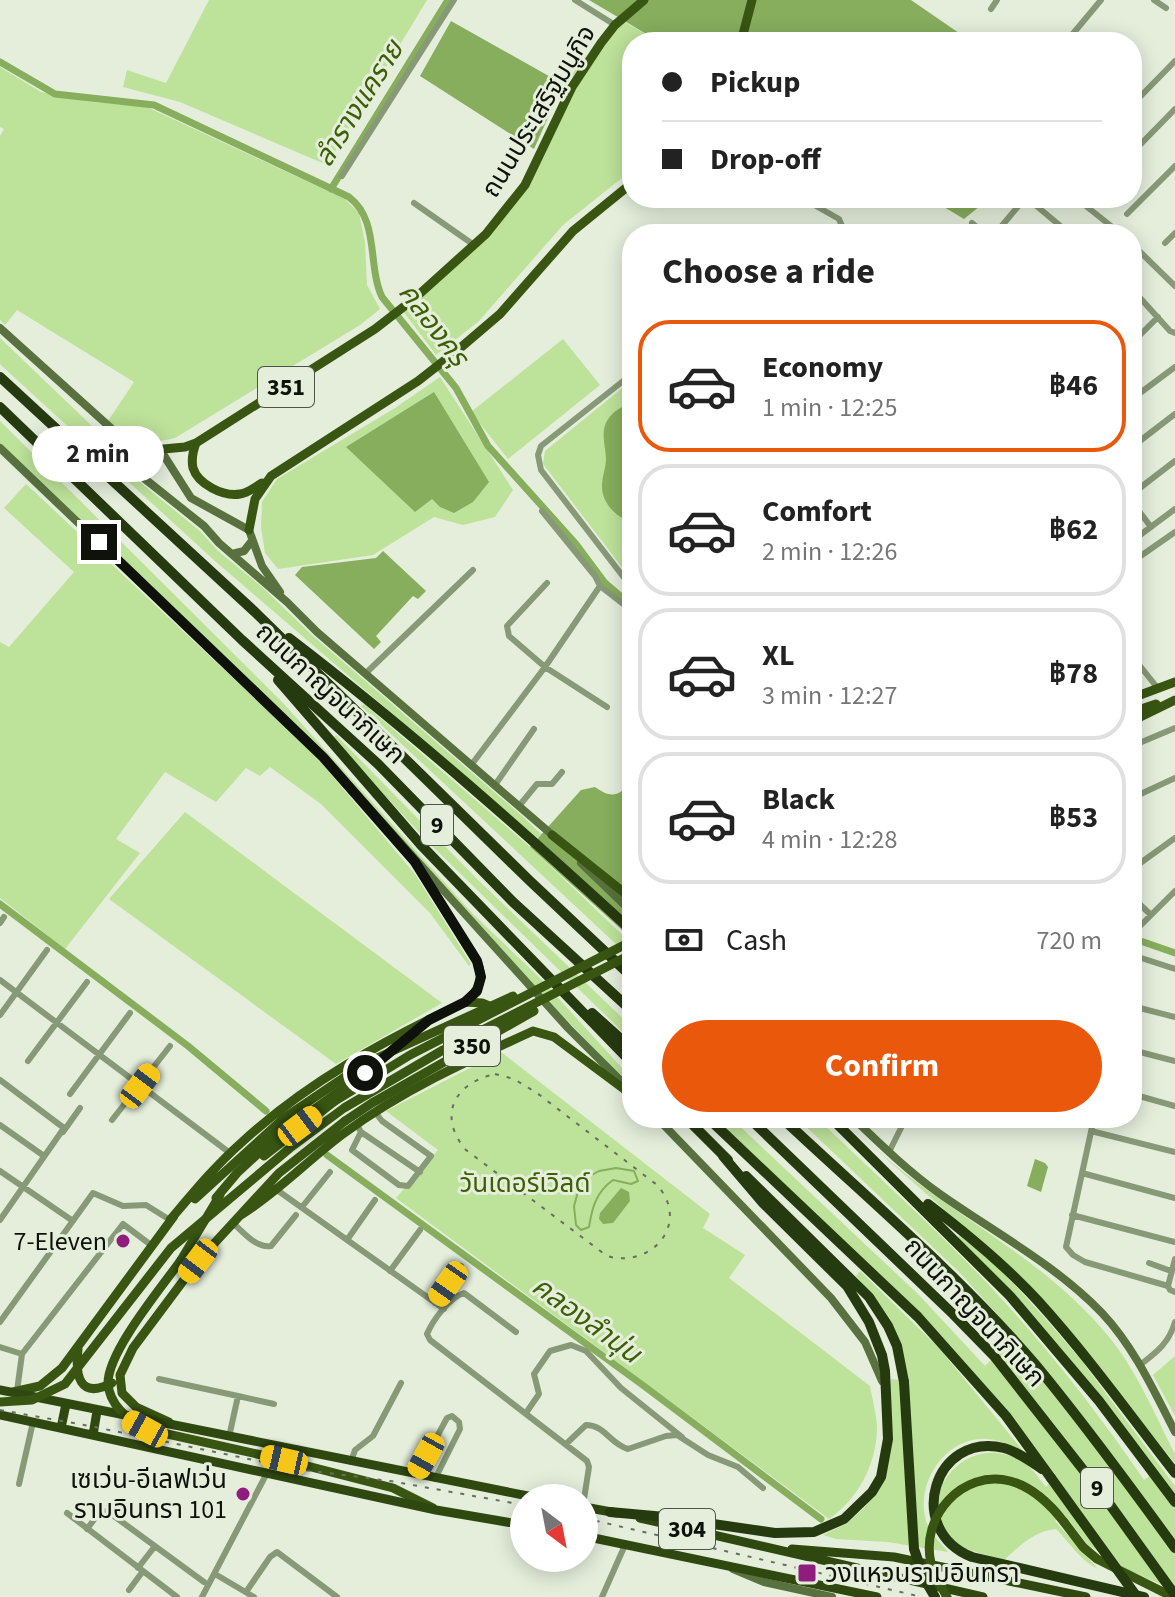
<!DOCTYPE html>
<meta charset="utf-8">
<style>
body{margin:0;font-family:"Source Sans 3","Noto Sans Thai",sans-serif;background:#f6f6f6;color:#222;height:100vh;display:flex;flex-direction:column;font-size:30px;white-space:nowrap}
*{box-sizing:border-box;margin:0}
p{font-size:26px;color:#767676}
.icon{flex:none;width:44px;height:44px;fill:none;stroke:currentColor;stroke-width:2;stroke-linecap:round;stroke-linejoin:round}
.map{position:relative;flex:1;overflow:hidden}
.side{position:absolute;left:622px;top:224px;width:520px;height:904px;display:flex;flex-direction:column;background:#fff;border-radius:32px;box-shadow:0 4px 20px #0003}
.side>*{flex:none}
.top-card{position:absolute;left:622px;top:32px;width:520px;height:176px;border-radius:32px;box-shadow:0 4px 20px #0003;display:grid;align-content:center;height:176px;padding:0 40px;background:#fff}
.needle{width:52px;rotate:148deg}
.fabs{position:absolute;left:510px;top:1484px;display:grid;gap:16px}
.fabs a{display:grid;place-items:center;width:88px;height:88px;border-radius:50%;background:#fff;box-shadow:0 4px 20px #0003;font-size:40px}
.end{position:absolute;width:36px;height:36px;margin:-18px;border:10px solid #0e120b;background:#fff;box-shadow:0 0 0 4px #fff}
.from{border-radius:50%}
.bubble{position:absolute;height:56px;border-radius:28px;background:#fff;box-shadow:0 4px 20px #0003;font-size:26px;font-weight:700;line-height:56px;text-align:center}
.car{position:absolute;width:24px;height:48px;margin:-24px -12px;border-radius:10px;box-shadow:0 0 6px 2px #0007;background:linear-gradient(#f5c518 24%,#345 0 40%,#f5c518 0 76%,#345 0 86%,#f5c518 0)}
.top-card b{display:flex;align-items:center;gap:28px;height:76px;font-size:30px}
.top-card b+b{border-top:2px solid #e0e0e0}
.top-card i{width:20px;height:20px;background:#222}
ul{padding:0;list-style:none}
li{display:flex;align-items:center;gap:24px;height:132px;margin:0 16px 12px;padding:0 24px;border:4px solid #e0e0e0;border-radius:32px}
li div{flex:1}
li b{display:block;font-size:30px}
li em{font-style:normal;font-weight:700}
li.selected{border-color:#ea580c}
li>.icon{width:72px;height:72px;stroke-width:1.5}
h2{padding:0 40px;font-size:36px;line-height:96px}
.pay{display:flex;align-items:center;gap:20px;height:88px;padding:0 40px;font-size:30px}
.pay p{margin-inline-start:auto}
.action{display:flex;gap:16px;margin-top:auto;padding:16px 40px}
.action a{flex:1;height:92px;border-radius:48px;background:#ea580c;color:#fff;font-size:32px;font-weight:700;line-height:92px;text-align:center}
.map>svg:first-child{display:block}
</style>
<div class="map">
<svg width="1175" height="1597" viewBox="0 0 1175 1597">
<rect width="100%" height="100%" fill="#e4eedb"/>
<path fill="#bde29a" d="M209 0H427L327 165 180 102 123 87 127 70 166 83Z
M616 17 660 42H632V170L563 225 479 321 436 355 403 311 523 193 569 78Z
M0 67 41 92 93 102 147 107 345 199 359 213 365 242 367 285 380 309 360 325 175 438C144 445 133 441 108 421L134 382 17 310 5 325 0 320V136L4 129 0 127Z
M0 338 92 426 132 449 126 457 131 475 200 531 218 551 262 587 313 636 521 815 541 834 537 838 215 561 3 367 0 364Z
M563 339 600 385 508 459 471 412Z
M440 377 513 490 495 517 463 525 434 517 373 555 278 569 265 553 261 527 262 502 277 479 395 408Z
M632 380V571L628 575 543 464 545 451Z
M0 421 284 704 472 913 539 977 632 1079V1088L559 1012 309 737 0 446Z
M26 484 312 752 415 874 471 964 469 966 430 913 321 804 270 767 260 776 246 768 216 802 165 772 116 839 140 853 65 949 0 898V642L9 647 74 572 4 508Z
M364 704 530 847 632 944V959L361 706Z
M336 735 478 880 632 1027V1041L432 846 332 739Z
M185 812 442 1003 336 1064 109 899Z
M501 1052 710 1214 703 1228 745 1255 729 1278 870 1386C872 1399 877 1415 877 1429 876 1465 858 1499 829 1519L396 1198 438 1150 386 1111Z
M714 1118H731L919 1295 985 1366 1016 1335 960 1273 797 1118H817C874 1173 933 1226 988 1284 1045 1345 1097 1411 1144 1480L1155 1472 957 1238 960 1235 1000 1269 1044 1317 1081 1360 1175 1486V1590L1130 1571 1088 1545 1064 1514 1055 1521 1098 1569C1079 1559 1071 1544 1056 1529 1036 1530 1018 1547 1004 1560 990 1555 970 1552 957 1544 904 1509 964 1422 1026 1464 1033 1469 1040 1480 1046 1487L1056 1476 976 1375Z
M856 1132C878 1151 900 1170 923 1187 987 1234 1058 1274 1109 1337 1137 1371 1155 1415 1175 1454V1463L1117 1394 979 1240Z
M860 1271 939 1348 1024 1452C1012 1446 1001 1440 988 1439 946 1436 915 1482 926 1521 930 1533 941 1543 948 1552L888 1542 836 1539 823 1535 846 1524 864 1508 884 1479 891 1379 905 1381 873 1296 856 1276Z
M1175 1356V1416L1153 1375Z"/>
<path fill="#86ae5d" d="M589 0H911L972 42H822L811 35 806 42H660Z
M451 21 563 84 534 149 420 76Z
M929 198H990L964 219Z
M434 392 489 482 473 502 454 513 440 507 432 499 415 512 346 447Z
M632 402V522C616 518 601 502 602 485 602 476 606 468 606 459 606 447 600 433 607 421 612 412 622 406 632 402Z
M383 551 426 591 418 599 413 596 376 636 381 642 374 649 295 575 302 567 376 558Z
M632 782V939L530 847 581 790 595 787C612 799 618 796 632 782Z
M1035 1159 1045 1163 1048 1167 1041 1192 1027 1186Z
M621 1188 629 1192 630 1201 613 1223 603 1224 599 1219 600 1213Z"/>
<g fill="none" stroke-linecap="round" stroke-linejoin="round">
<path stroke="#86ae5d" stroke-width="2" d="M616 1168 634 1171 638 1181 631 1184 613 1180C596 1192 592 1208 589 1227L581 1230 576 1225 574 1206 581 1181 599 1171Z"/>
<path stroke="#86ae5d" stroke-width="7" d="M0 62 55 94 154 105 349 197C380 221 367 265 382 297L456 388 488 446 576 544 605 583 632 606
M331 189 448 0
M0 904 188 1046 266 1111
M1132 938 1175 953
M327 1155 644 1386 821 1519"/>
<path stroke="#879977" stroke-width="6" d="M575 0 615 25
M1154 0 1166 8
M991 9 997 0
M1066 42 1101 0
M1132 105 1175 61
M1132 153 1175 109
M342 176 454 0
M802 198 839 219 842 226 838 234
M1027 198 1070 234
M1076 198 1121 234
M414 203 474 245
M1127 214 1175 166
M972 223 985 234
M995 234 1025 198
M1051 234 1059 225
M1165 243 1175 233
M1132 244 1175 286
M1132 289 1170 331 1175 333
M1132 343 1158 317
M632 374 541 446 538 455 541 470 632 588
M1132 399 1175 367
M1132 447 1175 414
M1132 494 1175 461
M1132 502 1151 527
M542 511 595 576 600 586 545 667 509 636 507 626 547 583
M1132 541 1175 509
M1132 562 1175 532
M600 586 632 611
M1132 656 1156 686
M366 673 473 570
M1132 746 1175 728
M472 764 545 667 607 707
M495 785 534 729
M1132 798 1175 778
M519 806 537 784H552L562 772
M1132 869 1175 838
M1132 897 1150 914
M0 923 4 917
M1134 932 1175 891
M1132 955 1175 969
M0 980 230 1153
M1132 1006 1175 1017
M0 1015 47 950
M1132 1050 1175 1061
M28 1061 87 982
M0 1080 64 1128 0 1220
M70 1094 130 1013
M1132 1094 1175 1106
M1094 1118 1066 1247 1073 1255 1085 1262 1168 1286
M112 1120 170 1046
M0 1125 44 1156
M357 1125 361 1132 352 1150 399 1185 408 1186 431 1156 382 1121 375 1112
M1091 1131 1175 1152
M63 1132 80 1108
M361 1132 420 1172
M889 1152 906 1118
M0 1171 73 1221
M1082 1173 1175 1198
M277 1190 444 1309
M302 1207 330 1172
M1072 1215 1175 1242
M233 1223C244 1233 256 1248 271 1246L296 1215
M347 1240 375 1200
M1175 1259 1168 1286 1170 1290 1175 1292
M1149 1263 1171 1271
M390 1271 420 1230
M435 1303 461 1266
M0 1322 93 1193 123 1206 146 1205 170 1220
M516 1332 464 1293C449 1298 433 1320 427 1334L430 1340 587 1461 589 1467 584 1499
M0 1347 22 1354
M1140 1365C1157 1352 1169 1343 1175 1322
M159 1379 238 1396 229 1437
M17 1391 22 1354 123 1224 151 1245
M238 1396 274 1404
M526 1413 539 1394 534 1374 550 1351 571 1345 586 1351 621 1388 682 1437
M566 1444 586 1425C605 1425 610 1444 628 1449L666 1436 677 1435 708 1455 738 1467 763 1488
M351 1462 355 1450 373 1436 401 1383
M416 1475 447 1418 452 1416 459 1422 460 1429 435 1479
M19 1484 33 1422
M67 1513 177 1597
M87 1529 99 1513 107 1511 204 1582
M138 1568 155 1546
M215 1574 254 1597
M129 1590 143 1571
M246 1592 270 1557 277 1552 337 1597
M202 1597 267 1473
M602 1597 625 1545"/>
<path stroke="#58713f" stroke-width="8" d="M0 328 122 438 163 454 191 498 249 530 262 566 280 592
M0 448 323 757 568 1028 627 1087
M153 450C139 457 134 467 145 479L204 526 219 543 287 602 317 632 557 839
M232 554 244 551 251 542
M581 863 632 912
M657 1118 831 1298 865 1342 882 1381
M853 1118C880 1144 909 1172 940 1194 994 1232 1056 1265 1102 1313 1134 1347 1154 1391 1175 1432
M733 1569 764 1582 832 1597"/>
<path stroke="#385511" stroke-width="9" d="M741 42 752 0
M196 443C193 451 191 459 193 468 198 484 223 497 240 494 248 493 255 487 262 483
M153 450 185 447 196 443 375 329 415 298 486 234 525 185 572 87 601 43 615 25 644 0
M249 530 255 499 271 476 418 381 459 349 500 314 573 231 632 183
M1132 698 1175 682
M1132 712 1156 704
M1132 721 1175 700
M552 835 632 899
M465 1002 482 1003 494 1008
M264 1156 335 1101
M216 1198 237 1173 276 1137 374 1066 411 1033
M195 1199 284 1118
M241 1215C278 1192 308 1160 343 1134 401 1091 467 1061 533 1031L554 1037 632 1095
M170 1220C193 1193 215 1166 241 1143 307 1082 385 1040 465 1002 480 990 484 978 477 961L415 862
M181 1260 220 1195
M78 1349C75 1375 79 1400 112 1383
M13 1392 40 1386 62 1368 174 1216
M169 1422 136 1407 122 1393 120 1375 133 1348 198 1261 279 1173 345 1121
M284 1460 393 1488 433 1508
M1064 1522 1083 1547 1097 1559 1173 1597"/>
<path stroke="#2f4810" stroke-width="9" d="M0 1390 538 1498
M0 1415 436 1510 524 1525
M61 1428 66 1404
M93 1435 97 1411
M584 1507 617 1513
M640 1518 983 1597
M584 1536 877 1597
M792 1549 894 1557 1086 1597"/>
<path stroke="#263a0f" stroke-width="10" d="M0 377 255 612 530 881 632 977
M0 407 242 640 378 764 513 902 632 1011
M289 638C408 729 521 829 632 931
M278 680 421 845 632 1063
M592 1013 632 1049
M686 1118 728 1160
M708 1118 918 1317 1006 1416 1051 1478
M749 1118 953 1314 994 1356 1103 1495 1175 1595
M782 1118C867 1198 959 1275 1035 1364 1084 1423 1130 1486 1175 1548
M831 1118 1010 1296 1099 1401 1175 1502
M746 1176 869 1297 888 1326 897 1346 904 1382
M928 1204C966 1233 1005 1265 1038 1301 1087 1355 1130 1415 1175 1473
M1042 1469C1030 1461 1018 1452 1004 1448 934 1431 904 1530 972 1557L1144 1597
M610 1512 665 1517 775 1533 814 1532 844 1519 872 1492 881 1477 888 1439 885 1371 882 1355 869 1322 847 1286 763 1203 723 1156"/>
<path stroke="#676e62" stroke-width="2" stroke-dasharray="4 8" stroke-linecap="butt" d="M495 1074 514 1079 537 1093 657 1185C691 1223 652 1269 607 1256L466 1150C437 1116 454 1083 495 1074Z
M0 1410 90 1426 297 1469 390 1481 524 1505
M584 1518 922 1597"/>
<path stroke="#385511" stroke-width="9" d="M335 1101 410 1055 632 941
M284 1118 364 1064 513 996
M345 1121 372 1103 534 1011
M181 1260C162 1287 108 1351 108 1383 109 1405 128 1419 145 1429L284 1460
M0 1402 32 1400 65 1384 171 1248 290 1148 344 1108 443 1050 632 954
M947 1597C941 1586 934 1576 931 1563 920 1517 962 1469 1010 1481 1033 1487 1050 1504 1064 1522"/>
<path stroke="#263a0f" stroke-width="10" d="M904 1382 914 1549 925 1580 935 1597
M1051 1478 1137 1597"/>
</g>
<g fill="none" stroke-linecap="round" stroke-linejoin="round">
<path stroke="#0e120b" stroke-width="10" d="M99 542 323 757 415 862 477 961 481 977 477 991 465 1002 429 1020 365 1073"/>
</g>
<g fill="#8f1d7e" stroke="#e4eedb" stroke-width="3">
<circle cx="123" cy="1241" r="8"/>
<circle cx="243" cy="1494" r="8"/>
<rect x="797" y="1563" width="20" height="20" rx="4"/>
</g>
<g text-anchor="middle" stroke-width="6" stroke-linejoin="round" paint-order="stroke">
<g fill="#e4eedb" stroke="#4e5449" stroke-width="2">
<rect x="258" y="367" width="56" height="40" rx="6"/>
<rect x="421" y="805" width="32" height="40" rx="6"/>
<rect x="444" y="1026" width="56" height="40" rx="6"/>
<rect x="1081" y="1468" width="32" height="40" rx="6"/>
<rect x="659" y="1509" width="56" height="40" rx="6"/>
</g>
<g font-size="24" font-weight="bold" fill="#0e120b">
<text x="286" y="395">351</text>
<text x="437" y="833">9</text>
<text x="472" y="1054">350</text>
<text x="1097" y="1496">9</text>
<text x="687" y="1537">304</text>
</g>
<g font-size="26" fill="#0e120b" stroke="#e4eedb">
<text transform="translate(538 111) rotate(-59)" y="9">ถนนประเสริฐมนูกิจ</text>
<text transform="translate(331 693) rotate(43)" y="9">ถนนกาญจนาภิเษก</text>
<text transform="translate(975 1312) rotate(47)" y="9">ถนนกาญจนาภิเษก</text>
</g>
<g font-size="26" fill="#3c6003" stroke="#e4eedb">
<text x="525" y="1192">วันเดอร์เวิลด์</text>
</g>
<g font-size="26" fill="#0e120b" stroke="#e4eedb" text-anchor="end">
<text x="107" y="1250">7-Eleven</text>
<text x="227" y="1488">เซเว่น-อีเลฟเว่น<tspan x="227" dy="30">รามอินทรา 101</tspan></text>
<text x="825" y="1582" text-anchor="start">วงแหวนรามอินทรา</text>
</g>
<g font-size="28" font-style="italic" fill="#3b5f02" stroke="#e4eedb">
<text transform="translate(358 103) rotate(-58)" y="10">ลำรางแคราย</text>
<text transform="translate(434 324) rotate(53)" y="10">คลองครุ</text>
<text transform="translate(587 1319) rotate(36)" y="10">คลองลำนุ่น</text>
</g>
</g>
</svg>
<div class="fabs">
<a><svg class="needle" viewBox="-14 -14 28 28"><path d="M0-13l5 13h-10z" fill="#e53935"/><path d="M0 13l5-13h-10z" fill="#767676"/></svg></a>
</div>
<i class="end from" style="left:365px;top:1073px"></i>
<i class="end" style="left:99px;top:542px"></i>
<div class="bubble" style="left:32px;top:426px;width:132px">2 min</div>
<i class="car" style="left:140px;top:1086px;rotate:37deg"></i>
<i class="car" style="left:300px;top:1126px;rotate:53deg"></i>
<i class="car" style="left:198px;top:1261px;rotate:217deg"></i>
<i class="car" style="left:448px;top:1284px;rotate:215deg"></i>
<i class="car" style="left:145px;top:1429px;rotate:299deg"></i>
<i class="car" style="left:426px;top:1456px;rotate:209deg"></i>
<i class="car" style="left:284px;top:1460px;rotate:283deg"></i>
<div class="top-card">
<b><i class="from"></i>Pickup</b>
<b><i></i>Drop-off</b>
</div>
<section class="side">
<h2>Choose a ride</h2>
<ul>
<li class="selected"><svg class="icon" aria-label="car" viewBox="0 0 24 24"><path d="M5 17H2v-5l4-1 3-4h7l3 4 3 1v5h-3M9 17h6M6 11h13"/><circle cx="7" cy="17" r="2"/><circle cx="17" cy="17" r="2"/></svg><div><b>Economy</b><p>1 min · 12:25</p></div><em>฿46</em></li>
<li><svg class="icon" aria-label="car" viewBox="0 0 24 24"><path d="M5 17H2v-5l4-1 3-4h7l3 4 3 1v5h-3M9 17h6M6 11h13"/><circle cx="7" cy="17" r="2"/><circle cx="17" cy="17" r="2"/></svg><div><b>Comfort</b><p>2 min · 12:26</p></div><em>฿62</em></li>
<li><svg class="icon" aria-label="car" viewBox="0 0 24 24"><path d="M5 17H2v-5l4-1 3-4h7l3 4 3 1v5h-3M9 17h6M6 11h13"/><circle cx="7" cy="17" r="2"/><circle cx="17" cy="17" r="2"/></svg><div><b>XL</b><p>3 min · 12:27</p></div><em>฿78</em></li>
<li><svg class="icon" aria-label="car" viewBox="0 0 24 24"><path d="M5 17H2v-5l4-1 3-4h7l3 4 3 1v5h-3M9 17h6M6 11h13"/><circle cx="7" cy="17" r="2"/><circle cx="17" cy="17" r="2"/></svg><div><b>Black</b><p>4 min · 12:28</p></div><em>฿53</em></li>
</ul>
<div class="pay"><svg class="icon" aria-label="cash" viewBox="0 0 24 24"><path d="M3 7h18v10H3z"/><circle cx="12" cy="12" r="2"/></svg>Cash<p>720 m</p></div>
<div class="action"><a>Confirm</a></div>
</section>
</div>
